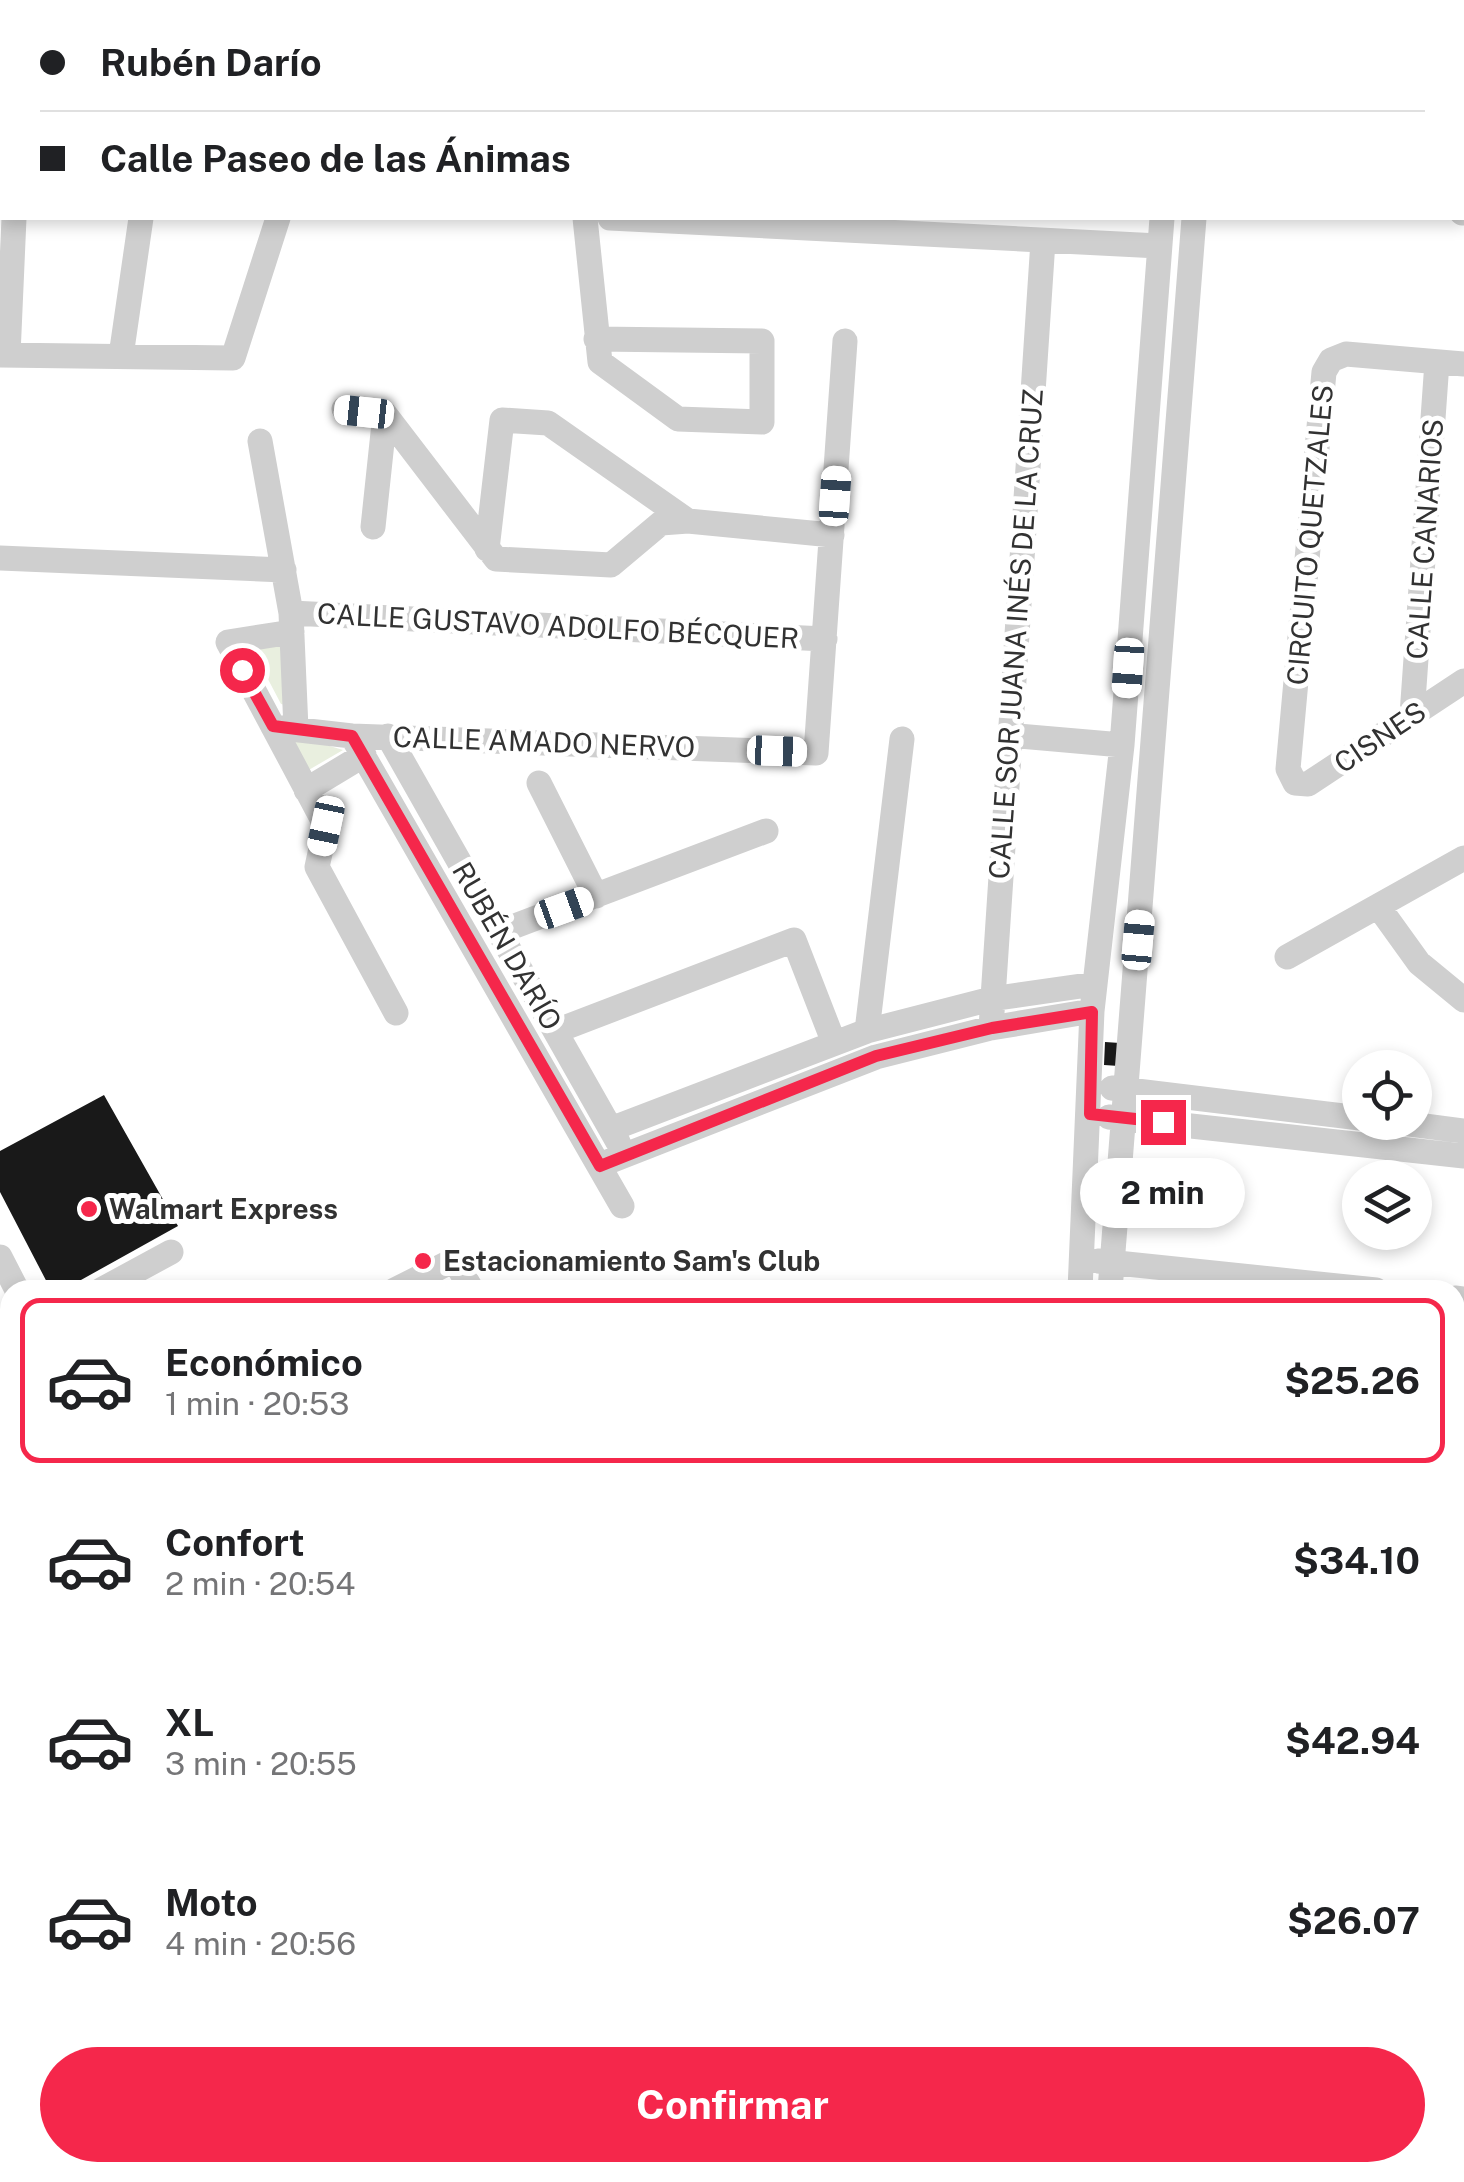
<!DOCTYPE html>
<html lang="es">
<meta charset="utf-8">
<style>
body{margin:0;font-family:"Public Sans",sans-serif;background:#f6f6f6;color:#202124;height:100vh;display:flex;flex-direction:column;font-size:38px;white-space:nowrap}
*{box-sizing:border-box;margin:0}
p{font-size:32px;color:#757577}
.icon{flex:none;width:55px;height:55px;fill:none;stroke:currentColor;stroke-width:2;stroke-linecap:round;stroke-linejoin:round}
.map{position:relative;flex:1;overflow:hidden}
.sheet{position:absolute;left:0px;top:1280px;width:1465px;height:902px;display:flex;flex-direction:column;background:#fff;border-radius:30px 30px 0 0;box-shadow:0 5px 15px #0003}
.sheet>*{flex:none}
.banner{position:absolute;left:0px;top:0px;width:1465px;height:220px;box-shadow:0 5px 15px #0003;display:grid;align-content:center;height:220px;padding:0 40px;background:#fff}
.buttons{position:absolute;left:1342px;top:1050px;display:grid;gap:20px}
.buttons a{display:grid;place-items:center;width:90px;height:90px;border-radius:50%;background:#fff;box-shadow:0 5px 15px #0003;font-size:50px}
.end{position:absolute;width:45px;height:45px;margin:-22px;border:12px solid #f5274b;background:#fff;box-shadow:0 0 0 5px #fff}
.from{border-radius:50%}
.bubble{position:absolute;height:70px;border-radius:35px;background:#fff;box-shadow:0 5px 15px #0003;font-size:32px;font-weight:700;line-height:70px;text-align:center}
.car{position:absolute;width:30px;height:60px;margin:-30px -15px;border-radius:12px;box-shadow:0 0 8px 2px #0007;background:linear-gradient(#fff 24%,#345 0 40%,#fff 0 76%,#345 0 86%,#fff 0)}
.banner b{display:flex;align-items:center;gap:35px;height:95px;font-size:38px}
.banner b+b{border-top:2px solid #e0e0e0}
.banner i{width:25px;height:25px;background:#202124}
ul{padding:18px 0 0;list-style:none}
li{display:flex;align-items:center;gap:30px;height:165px;margin:0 20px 15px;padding:0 20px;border:5px solid transparent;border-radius:20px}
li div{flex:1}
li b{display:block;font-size:38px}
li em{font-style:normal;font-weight:700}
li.selected{border-color:#f5274b}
li>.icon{width:90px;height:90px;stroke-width:1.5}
.action{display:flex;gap:20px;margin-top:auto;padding:20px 40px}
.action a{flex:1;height:115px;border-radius:60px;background:#f5274b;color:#fff;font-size:40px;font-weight:700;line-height:115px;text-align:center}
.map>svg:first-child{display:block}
</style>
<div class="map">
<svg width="1464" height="2182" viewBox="0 0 1464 2182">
<rect width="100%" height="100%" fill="#fff"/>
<path fill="#e9efdf" d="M286 637 292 706 281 704 248 641Z
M290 734 343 750 307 771Z"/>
<path fill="#cae5f0" d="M1464 2109V2182H1412L1418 2173 1455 2172V2120Z"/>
<path fill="#191919" d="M1105 1042 1120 1043 1119 1066 1104 1065Z
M104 1095 178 1226 63 1290H51L0 1192V1151Z"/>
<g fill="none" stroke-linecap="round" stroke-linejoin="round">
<path stroke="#cfcfcf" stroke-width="25" d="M462 2 465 0
M909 2 910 0
M929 2V0
M1176 2V0
M1210 2V0
M1460 2 1463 0
M0 84H2
M1462 213H1464
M585 218 600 362 678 419 762 422V341L596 339
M610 218 1159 246
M0 355 233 358 278 218
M8 355 14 218
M121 356 141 218
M1464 364 1346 354 1331 360 1324 372 1288 769 1295 783 1308 784 1464 681
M344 409 385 414 496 559 611 565 661 523 688 521 832 535
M260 441 291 613 296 729
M373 527 385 414
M487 549 502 420 548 423 688 521
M0 558 284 570
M291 613 825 639
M292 632 228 642 326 826 317 867 396 1013
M1412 715 1437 362
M273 727 352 736 816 753 845 341
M1008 735 1122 745
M352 736 622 1206
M388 736 618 1142
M539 783 596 896
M306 790 364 755
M1378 906 1419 963 1464 1000
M499 932 766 831
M1287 957 1464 858
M991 1028 1043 241
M556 1031 794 940 834 1043
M867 1031 902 739
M1112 1088 1360 1118
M1109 1117 1464 1156
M1394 1122 1464 1131
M611 1129 867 1031 991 999 1095 984
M600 1165 876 1057 991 1028 1092 1011
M0 1257 17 1290
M1098 1261 1376 1290
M101 1290 171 1252
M395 1290 454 1260 472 1290
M1080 1290 1092 1011 1122 745 1162 218
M1110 1290 1194 218
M1455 1298 1464 1299
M0 1344 10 1339
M0 1412 10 1430
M1455 1426 1464 1427
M0 1439 10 1458
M0 1484 10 1503
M1455 1576 1464 1577
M1455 1726 1464 1727
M1455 2013 1464 2004
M1455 2044 1464 2035
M1191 2172 1197 2182
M1222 2172 1228 2182
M1305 2182 1313 2172
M1338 2182 1346 2172"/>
<path stroke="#999" stroke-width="38" d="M0 1573 10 1590
M0 1618 10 1635
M0 1653 10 1670
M296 2172 301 2182
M338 2172 343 2182"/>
</g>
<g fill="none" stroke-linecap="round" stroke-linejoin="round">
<path stroke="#f5274b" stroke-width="12" d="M242 670 273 726 352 736 600 1166 876 1056 992 1028 1092 1012 1090 1114 1163 1122"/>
</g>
<g fill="#f5274b" stroke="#fff" stroke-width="4">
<circle cx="89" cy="1209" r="10"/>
<circle cx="423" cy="1261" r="10"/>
</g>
<g text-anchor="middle" stroke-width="10" stroke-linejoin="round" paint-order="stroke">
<g font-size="28" fill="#323232" stroke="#fff">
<text transform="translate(1310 535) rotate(-85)" y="10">CIRCUITO QUETZALES</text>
<text transform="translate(1425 539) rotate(-86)" y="10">CALLE CANARIOS</text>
<text transform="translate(558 626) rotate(3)" y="10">CALLE GUSTAVO ADOLFO BÉCQUER</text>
<text transform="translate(1016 634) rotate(-86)" y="10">CALLE SOR JUANA INÉS DE LA CRUZ</text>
<text transform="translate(1380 737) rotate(-34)" y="10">CISNES</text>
<text transform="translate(544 742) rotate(2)" y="10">CALLE AMADO NERVO</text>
<text transform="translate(507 946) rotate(60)" y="10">RUBÉN DARÍO</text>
</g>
<g font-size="28" font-weight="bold" fill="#323232" stroke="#fff" text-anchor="start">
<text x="109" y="1219">Walmart Express</text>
<text x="443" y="1271">Estacionamiento Sam's Club</text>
</g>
</g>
</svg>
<div class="buttons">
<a><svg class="icon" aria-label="locate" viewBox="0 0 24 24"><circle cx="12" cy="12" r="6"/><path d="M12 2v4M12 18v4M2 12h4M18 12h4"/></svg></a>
<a><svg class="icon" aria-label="layers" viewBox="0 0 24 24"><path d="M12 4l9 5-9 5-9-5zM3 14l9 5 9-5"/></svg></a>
</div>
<i class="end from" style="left:242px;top:670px"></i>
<i class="end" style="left:1163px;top:1122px"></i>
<div class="bubble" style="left:1080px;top:1158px;width:165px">2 min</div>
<i class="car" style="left:364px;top:412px;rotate:276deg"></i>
<i class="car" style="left:835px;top:496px;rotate:4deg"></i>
<i class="car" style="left:1128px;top:668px;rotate:184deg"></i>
<i class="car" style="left:777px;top:751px;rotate:92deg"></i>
<i class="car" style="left:326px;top:826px;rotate:192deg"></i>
<i class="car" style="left:564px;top:908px;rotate:70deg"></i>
<i class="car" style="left:1138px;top:940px;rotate:5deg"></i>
<div class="banner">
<b><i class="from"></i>Rubén Darío</b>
<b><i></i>Calle Paseo de las Ánimas</b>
</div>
<section class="sheet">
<ul>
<li class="selected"><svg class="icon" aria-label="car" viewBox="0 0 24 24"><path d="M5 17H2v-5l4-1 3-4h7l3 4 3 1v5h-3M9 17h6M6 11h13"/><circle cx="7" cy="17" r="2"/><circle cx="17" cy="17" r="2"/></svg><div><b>Económico</b><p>1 min · 20:53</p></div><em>$25.26</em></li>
<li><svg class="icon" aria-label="car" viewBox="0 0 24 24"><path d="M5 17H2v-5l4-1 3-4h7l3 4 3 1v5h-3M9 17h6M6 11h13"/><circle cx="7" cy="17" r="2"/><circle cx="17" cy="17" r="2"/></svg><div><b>Confort</b><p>2 min · 20:54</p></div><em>$34.10</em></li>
<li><svg class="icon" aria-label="car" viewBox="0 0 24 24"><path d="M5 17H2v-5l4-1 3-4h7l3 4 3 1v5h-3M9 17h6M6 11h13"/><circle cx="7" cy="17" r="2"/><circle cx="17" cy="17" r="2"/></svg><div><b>XL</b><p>3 min · 20:55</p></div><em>$42.94</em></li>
<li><svg class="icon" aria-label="car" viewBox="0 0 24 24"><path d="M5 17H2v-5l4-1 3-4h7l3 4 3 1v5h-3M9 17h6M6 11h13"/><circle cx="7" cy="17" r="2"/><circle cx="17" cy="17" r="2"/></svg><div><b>Moto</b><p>4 min · 20:56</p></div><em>$26.07</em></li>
</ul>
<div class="action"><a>Confirmar</a></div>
</section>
</div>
